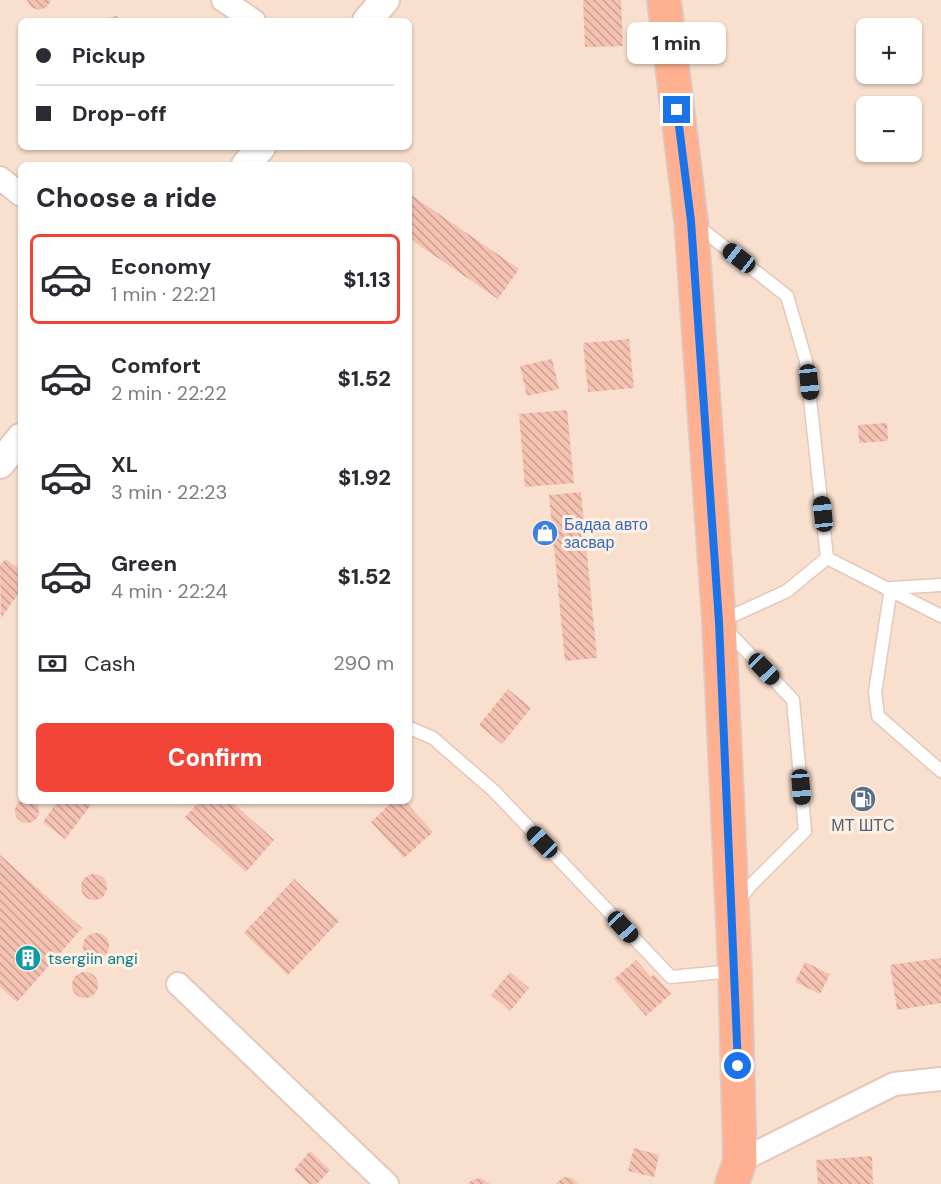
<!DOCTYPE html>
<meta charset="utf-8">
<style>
body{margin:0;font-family:"DM Sans",sans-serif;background:#f2f2f3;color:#2b2b33;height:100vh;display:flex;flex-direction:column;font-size:22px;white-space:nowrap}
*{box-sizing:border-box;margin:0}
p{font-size:20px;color:#7c7c81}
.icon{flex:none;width:33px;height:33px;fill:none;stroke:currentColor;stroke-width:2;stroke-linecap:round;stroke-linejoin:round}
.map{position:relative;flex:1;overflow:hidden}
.sheet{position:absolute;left:18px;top:162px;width:394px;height:642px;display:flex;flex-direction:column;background:#fff;border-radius:9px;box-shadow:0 2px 4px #0004}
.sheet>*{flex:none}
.banner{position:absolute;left:18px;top:18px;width:394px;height:132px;border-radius:9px;box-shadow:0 2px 4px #0004;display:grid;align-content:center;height:132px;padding:0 18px;background:#fff}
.tools{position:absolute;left:856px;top:18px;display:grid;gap:12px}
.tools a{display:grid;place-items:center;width:66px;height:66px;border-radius:9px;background:#fff;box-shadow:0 2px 4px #0004;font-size:30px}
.end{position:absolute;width:27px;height:27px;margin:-14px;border:8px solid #1a73e8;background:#fff;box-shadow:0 0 0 3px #fff}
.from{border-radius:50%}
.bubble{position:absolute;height:42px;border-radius:9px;background:#fff;box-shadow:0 2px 4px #0004;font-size:20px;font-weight:800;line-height:42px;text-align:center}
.car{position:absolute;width:18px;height:36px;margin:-18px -9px;border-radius:8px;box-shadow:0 0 4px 2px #0007;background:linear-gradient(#222 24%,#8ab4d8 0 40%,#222 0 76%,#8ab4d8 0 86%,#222 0)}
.banner b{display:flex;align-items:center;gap:21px;height:57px;font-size:22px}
.banner b+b{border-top:2px solid #e1e1e2}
.banner i{width:15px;height:15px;background:#2b2b33}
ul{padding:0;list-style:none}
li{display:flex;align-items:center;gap:18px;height:90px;margin:0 12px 9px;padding:0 6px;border:3px solid transparent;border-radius:9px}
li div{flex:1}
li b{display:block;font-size:22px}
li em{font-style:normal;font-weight:800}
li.on{border-color:#f24437}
li>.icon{width:54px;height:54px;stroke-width:1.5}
h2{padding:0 18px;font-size:27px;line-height:72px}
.pay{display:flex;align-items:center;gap:15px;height:66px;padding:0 18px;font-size:22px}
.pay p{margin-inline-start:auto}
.primary-button{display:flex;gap:12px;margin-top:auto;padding:12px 18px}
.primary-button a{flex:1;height:69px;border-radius:9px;background:#f24437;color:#fff;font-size:24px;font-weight:800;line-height:69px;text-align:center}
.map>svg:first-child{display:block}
</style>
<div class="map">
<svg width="941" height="1184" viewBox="0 0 941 1184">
<defs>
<pattern id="building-back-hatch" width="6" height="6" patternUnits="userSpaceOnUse" patternTransform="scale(1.5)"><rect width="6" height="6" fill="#f5c2b2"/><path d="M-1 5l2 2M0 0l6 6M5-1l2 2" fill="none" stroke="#cba092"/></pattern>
</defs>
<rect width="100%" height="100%" fill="#feecdd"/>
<path fill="#f8dfce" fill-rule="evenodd" d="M0 0H941V1184H0ZM21 21H410V147H21ZM867 28H912V74H867ZM867 106H912V152H867ZM21 165H410V801H21Z"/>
<path fill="url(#building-back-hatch)" d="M27 0H51L47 7 39 10 31 7Z
M583 0H621L623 46 585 47Z
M116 16 124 21H104L108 18Z
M410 194 519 269 498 299 410 239Z
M629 339 634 388 588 392 583 343Z
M552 359 559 389 527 396 520 366Z
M567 410 574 483 525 487 519 414Z
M887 423 888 441 859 443 858 425Z
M581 492 597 658 565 661 549 495Z
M5 559 21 570V590L1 618 0 566Z
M508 689 531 708 502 744 479 725Z
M15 811a12 12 0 1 1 24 0a12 12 0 1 1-24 0Z
M58 801H86L91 805 65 839 43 822Z
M200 801H231L274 840 246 872 185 817Z
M393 801H405L433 832 404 858 371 822Z
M0 855 82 928 17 1002 0 987Z
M81 887a13 13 0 1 1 26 0a13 13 0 1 1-26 0Z
M294 879 339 921 288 975 244 933Z
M83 946a13 13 0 1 1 26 0a13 13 0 1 1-26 0Z
M941 958V1003L897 1010 890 965Z
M636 960 651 977 654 974 671 994 646 1016 614 979Z
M805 962 830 974 820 994 795 982Z
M510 972 529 988 510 1011 491 995Z
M72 985a13 13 0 1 1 26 0a13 13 0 1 1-26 0Z
M634 1148 659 1155 654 1177 628 1171Z
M310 1151 330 1170 317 1184H309L294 1170Z
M872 1156 873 1184H818L816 1160Z
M564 1177 572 1178 578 1184H555Z
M481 1178 490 1184H468L472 1180Z"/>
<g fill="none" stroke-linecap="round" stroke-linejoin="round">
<defs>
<path id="service" d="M695 224 787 296 806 361 827 558 787 591 719 622 793 700 805 831 750 886 738 902
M827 558 941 616
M941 585 891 588 875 692 878 716 941 771
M410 728 433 738 494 791 671 977 732 971"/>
<path id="minor" d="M223 0 254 21
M0 178 21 195
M178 984 387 1184
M740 1161 894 1084 941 1079"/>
<path id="tertiary" d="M367 21 385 0
M246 165 261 147
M0 464 21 438"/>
<path id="trunk" d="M664 0 691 221 719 622 735 971 740 1161 732 1184"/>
</defs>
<use href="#service" stroke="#e4c8bc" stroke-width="15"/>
<use href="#minor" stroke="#e4c8bc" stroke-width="26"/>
<use href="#tertiary" stroke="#e4c8bc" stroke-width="32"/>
<use href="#trunk" stroke="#d8cdcb" stroke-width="36"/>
<use href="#service" stroke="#fff" stroke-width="12"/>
<use href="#minor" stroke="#fff" stroke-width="22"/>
<use href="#tertiary" stroke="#fff" stroke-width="28"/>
<use href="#trunk" stroke="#feb090" stroke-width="33"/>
</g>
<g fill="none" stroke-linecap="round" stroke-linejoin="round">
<path stroke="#1a73e8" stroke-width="8" d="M677 110 691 221 719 622 738 1066"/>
</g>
<defs>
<symbol id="shop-disc" viewBox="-11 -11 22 22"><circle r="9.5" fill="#3f7fe0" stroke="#fff0e4"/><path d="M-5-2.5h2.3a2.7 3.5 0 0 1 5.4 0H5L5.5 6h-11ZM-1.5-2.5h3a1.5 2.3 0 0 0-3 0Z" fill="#fff"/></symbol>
<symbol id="fuel-disc" viewBox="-11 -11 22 22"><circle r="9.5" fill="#5c6f8a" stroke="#fff0e4"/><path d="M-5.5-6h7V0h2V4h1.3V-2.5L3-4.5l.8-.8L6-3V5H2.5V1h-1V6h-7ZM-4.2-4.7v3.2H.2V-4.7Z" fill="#fff"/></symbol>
<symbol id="building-disc" viewBox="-11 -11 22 22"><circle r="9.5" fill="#0f9aa8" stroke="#fff0e4"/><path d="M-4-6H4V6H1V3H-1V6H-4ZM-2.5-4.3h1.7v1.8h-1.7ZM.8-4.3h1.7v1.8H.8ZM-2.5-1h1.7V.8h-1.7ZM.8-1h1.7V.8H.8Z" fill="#fff"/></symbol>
</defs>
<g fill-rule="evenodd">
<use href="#shop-disc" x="530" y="518" width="30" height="30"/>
<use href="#fuel-disc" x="848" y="784" width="30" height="30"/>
<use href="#building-disc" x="13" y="943" width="30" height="30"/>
</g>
<g text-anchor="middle" stroke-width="6" stroke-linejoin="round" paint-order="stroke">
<g font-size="16" fill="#366cbe" stroke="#fff0e4" text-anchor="start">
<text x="564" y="530">Бадаа авто<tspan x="564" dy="18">засвар</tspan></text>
</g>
<g font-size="16" fill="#4e5e75" stroke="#fff0e4">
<text x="863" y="831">МТ ШТС</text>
</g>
<g font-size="16" fill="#0d838f" stroke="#fff0e4" text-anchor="start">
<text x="48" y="964">tsergiin angi</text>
</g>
</g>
</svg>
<div class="tools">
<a>+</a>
<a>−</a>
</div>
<i class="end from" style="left:738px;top:1066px"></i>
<i class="end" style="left:677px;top:110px"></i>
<div class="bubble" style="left:627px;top:22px;width:99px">1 min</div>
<i class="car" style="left:739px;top:258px;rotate:308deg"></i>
<i class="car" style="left:809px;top:382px;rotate:174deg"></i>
<i class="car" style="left:823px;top:514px;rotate:354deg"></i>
<i class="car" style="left:764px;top:669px;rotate:136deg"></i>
<i class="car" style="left:801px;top:787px;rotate:175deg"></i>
<i class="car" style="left:542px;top:842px;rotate:316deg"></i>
<i class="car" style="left:623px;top:927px;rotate:137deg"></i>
<div class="banner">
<b><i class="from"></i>Pickup</b>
<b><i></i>Drop-off</b>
</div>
<section class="sheet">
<h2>Choose a ride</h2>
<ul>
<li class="on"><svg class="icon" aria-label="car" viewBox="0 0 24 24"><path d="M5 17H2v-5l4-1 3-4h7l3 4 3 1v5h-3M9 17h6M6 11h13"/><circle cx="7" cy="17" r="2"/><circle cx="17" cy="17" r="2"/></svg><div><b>Economy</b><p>1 min · 22:21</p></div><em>$1.13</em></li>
<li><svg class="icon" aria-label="car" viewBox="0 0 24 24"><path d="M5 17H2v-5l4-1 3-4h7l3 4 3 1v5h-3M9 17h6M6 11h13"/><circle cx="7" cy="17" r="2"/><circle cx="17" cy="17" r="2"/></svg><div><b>Comfort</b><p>2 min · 22:22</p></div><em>$1.52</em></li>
<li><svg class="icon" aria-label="car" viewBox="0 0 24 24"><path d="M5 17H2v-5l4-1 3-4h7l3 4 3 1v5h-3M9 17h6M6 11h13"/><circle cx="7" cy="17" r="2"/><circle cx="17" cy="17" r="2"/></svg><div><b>XL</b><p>3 min · 22:23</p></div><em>$1.92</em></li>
<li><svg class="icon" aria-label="car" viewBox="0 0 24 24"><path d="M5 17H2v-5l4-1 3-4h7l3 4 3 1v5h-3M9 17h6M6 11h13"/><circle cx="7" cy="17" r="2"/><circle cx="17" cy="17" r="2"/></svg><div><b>Green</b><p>4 min · 22:24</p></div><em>$1.52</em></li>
</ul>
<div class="pay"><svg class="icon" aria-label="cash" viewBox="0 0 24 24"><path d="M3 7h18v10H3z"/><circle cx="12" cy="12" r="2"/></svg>Cash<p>290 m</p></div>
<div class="primary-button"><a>Confirm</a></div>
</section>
</div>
